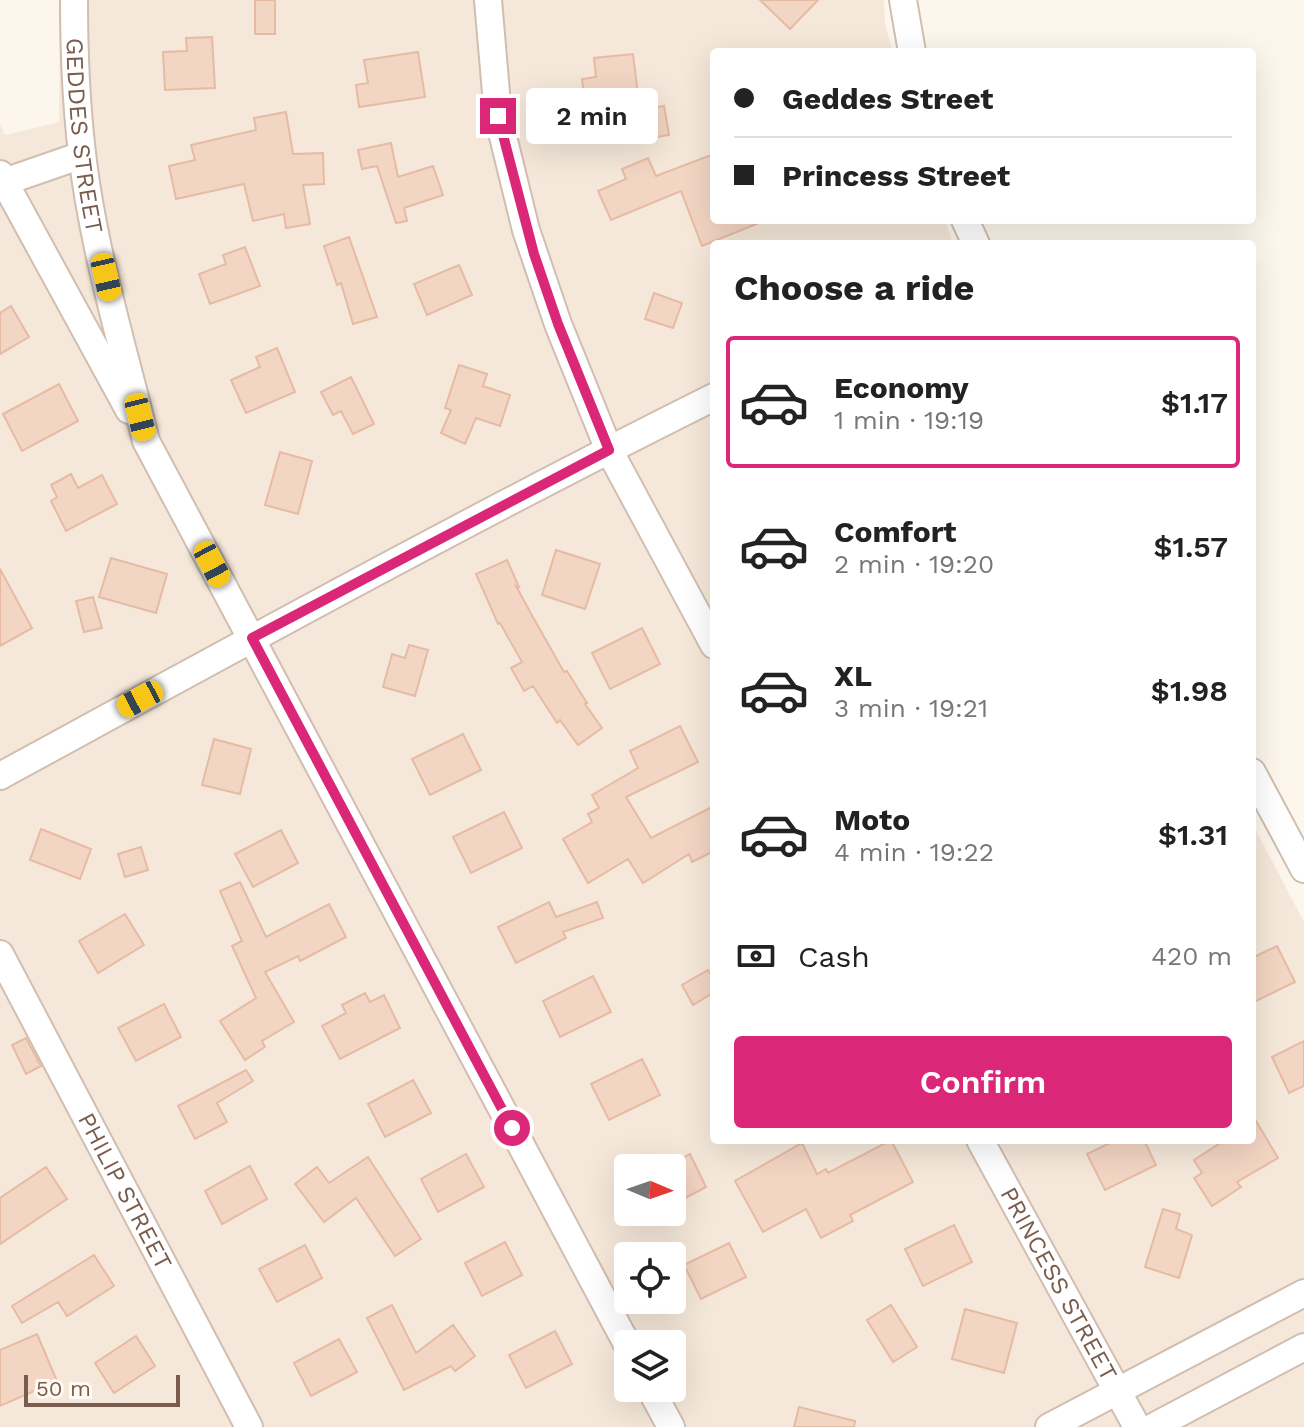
<!DOCTYPE html>
<meta charset="utf-8">
<style>
body{margin:0;font-family:"Work Sans",sans-serif;background:#f2f2f2;color:#222;height:100vh;display:flex;flex-direction:column;font-size:30px;white-space:nowrap}
*{box-sizing:border-box;margin:0}
p{font-size:26px;color:#767676}
.icon{flex:none;width:44px;height:44px;fill:none;stroke:currentColor;stroke-width:2;stroke-linecap:round;stroke-linejoin:round}
.map{position:relative;flex:1;overflow:hidden}
.panel{position:absolute;left:710px;top:240px;width:546px;height:904px;display:flex;flex-direction:column;background:#fff;border-radius:8px;box-shadow:0 8px 32px #0002}
.panel>*{flex:none}
.guide{position:absolute;left:710px;top:48px;width:546px;height:176px;border-radius:8px;box-shadow:0 8px 32px #0002;display:grid;align-content:center;height:176px;padding:0 24px;background:#fff}
.needle{width:52px;rotate:92deg}
.controls{position:absolute;left:614px;top:1154px;display:grid;gap:16px}
.controls a{display:grid;place-items:center;width:72px;height:72px;border-radius:8px;background:#fff;box-shadow:0 8px 32px #0002;font-size:40px}
.scale{position:absolute;left:24px;bottom:20px;width:156px;box-sizing:border-box;padding-left:8px;border:4px solid #7a5c4d;border-top:0;font-size:22px;line-height:28px;white-space:nowrap;color:#7a5c4d;-webkit-text-stroke:6px #fffaf3;paint-order:stroke}
.end{position:absolute;width:36px;height:36px;margin:-18px;border:10px solid #db2777;background:#fff;box-shadow:0 0 0 4px #fff}
.from{border-radius:50%}
.bubble{position:absolute;height:56px;border-radius:8px;background:#fff;box-shadow:0 8px 32px #0002;font-size:26px;font-weight:600;line-height:56px;text-align:center}
.car{position:absolute;width:24px;height:48px;margin:-24px -12px;border-radius:10px;box-shadow:0 0 6px 2px #0007;background:linear-gradient(#f5c518 24%,#345 0 40%,#f5c518 0 76%,#345 0 86%,#f5c518 0)}
.guide b{display:flex;align-items:center;gap:28px;height:76px;font-size:30px}
.guide b+b{border-top:2px solid #e0e0e0}
.guide i{width:20px;height:20px;background:#222}
ul{padding:0;list-style:none}
li{display:flex;align-items:center;gap:24px;height:132px;margin:0 16px 12px;padding:0 8px;border:4px solid transparent;border-radius:8px}
li div{flex:1}
li b{display:block;font-size:30px}
li em{font-style:normal;font-weight:600}
li.active{border-color:#db2777}
li>.icon{width:72px;height:72px;stroke-width:1.5}
h2{padding:0 24px;font-size:36px;line-height:96px}
.pay{display:flex;align-items:center;gap:20px;height:88px;padding:0 24px;font-size:30px}
.pay p{margin-inline-start:auto}
.action{display:flex;gap:16px;margin-top:auto;padding:16px 24px}
.action a{flex:1;height:92px;border-radius:8px;background:#db2777;color:#fff;font-size:32px;font-weight:600;line-height:92px;text-align:center}
.map>svg:first-child{display:block}
</style>
<div class="map">
<svg width="1304" height="1427" viewBox="0 0 1304 1427">
<rect width="100%" height="100%" fill="#fdf6ec"/>
<path fill="#f5e8da" fill-rule="evenodd" d="M60 0H884L885 24 893 52H714V220H945L953 244H714V1140H1252V823L1304 922V1427H0V124L5 135 59 122ZM628 1168H672V1212H628ZM628 1256H672V1300H628ZM628 1344H672V1388H628Z"/>
<path fill="#f3d5c3" stroke="#e6bba3" stroke-width="2" d="M255 0H275V34H255Z
M760 0H818L790 29Z
M212 37 215 88 165 90 163 52 187 51 186 38Z
M418 52 425 97 359 107 356 85 368 83 364 60Z
M633 54 639 103 586 110 582 79 596 77 594 58Z
M664 106 669 135 645 139 640 110Z
M286 112 293 154 323 153 324 184 303 185 310 224 286 228 284 214 253 221 244 184 176 199 169 166 195 160 191 145 256 130 254 118Z
M391 143 398 177 433 166 443 195 404 208 407 221 396 223 377 166 362 169 358 150Z
M714 154V220L764 221 702 246 681 191 611 220 598 191 626 179 622 169 648 158 656 176Z
M349 237 377 317 353 324 341 283 337 285 324 246Z
M245 247 260 286 210 304 199 274 226 264 223 255Z
M459 265 472 295 427 315 414 284Z
M654 293 682 303 673 328 645 319Z
M11 306 29 337 0 354V313Z
M277 348 295 392 246 413 231 380 260 367 256 357Z
M459 365 487 374 483 386 510 395 500 426 476 418 465 444 441 433 451 410 445 408Z
M351 377 374 424 353 434 341 411 333 415 321 392Z
M59 384 78 421 22 451 3 414Z
M280 452 312 461 298 514 265 505Z
M71 474 78 488 102 475 117 504 66 531 51 501 57 497 51 485Z
M556 550 600 564 585 609 542 595Z
M111 558 167 574 156 613 99 597Z
M507 560 519 587 516 586 534 619 564 672 567 671 587 703 585 704 602 728 578 745 560 720 557 723 533 686 524 691 511 668 522 662 500 623 498 624 476 574Z
M0 569 32 628 0 646Z
M93 597 102 628 84 632 76 601Z
M642 628 660 664 610 689 592 653Z
M409 645 428 650 415 696 383 687 392 654 405 658Z
M680 726 698 762 626 797 651 838 714 806V851L692 862 689 854 643 883 628 859 588 883 563 839 592 822 588 814 599 808 592 795 638 768 630 751Z
M463 734 481 770 430 795 412 759Z
M214 739 251 749 240 794 202 785Z
M504 812 522 848 471 873 453 837Z
M41 829 91 849 80 879 30 860Z
M281 830 298 863 253 887 235 854Z
M141 847 148 870 125 877 118 854Z
M240 882 266 937 329 904 346 937 300 961 298 956 265 972 294 1022 262 1041 265 1047 245 1060 220 1021 256 998 232 946 242 941 220 891Z
M549 902 556 917 597 902 603 918 563 932 566 938 516 963 498 927Z
M125 914 144 945 98 973 79 941Z
M1277 946 1295 982 1252 1003V958Z
M708 970 714 980V992L693 1005 682 985Z
M593 976 611 1012 560 1037 543 1001Z
M365 993 370 1002 384 995 400 1028 340 1059 322 1026 346 1013 342 1005Z
M164 1004 181 1037 136 1061 118 1028Z
M26 1038 41 1066 26 1074 12 1045Z
M1304 1041V1086L1289 1093 1272 1057Z
M642 1059 660 1095 609 1120 591 1084Z
M246 1070 253 1081 217 1103 227 1122 195 1139 178 1106Z
M413 1080 431 1113 385 1137 368 1104Z
M1252 1114 1278 1158 1237 1182 1241 1187 1212 1206 1194 1178 1202 1173 1194 1160 1225 1140H1252Z
M891 1140 913 1182 850 1215 853 1221 821 1238 806 1209 763 1232 735 1181 802 1143 817 1174 826 1169 828 1173Z
M1116 1140H1144L1156 1165 1105 1190 1087 1154Z
M466 1154 484 1187 438 1212 421 1179Z
M690 1154 706 1187 672 1205V1164Z
M368 1157 421 1239 395 1256 356 1198 324 1222 295 1184 317 1167 329 1183Z
M250 1166 267 1199 222 1224 205 1191Z
M46 1167 67 1199 0 1244V1198Z
M1163 1209 1180 1214 1176 1229 1192 1235 1179 1278 1145 1267Z
M954 1225 972 1262 923 1286 905 1249Z
M505 1242 522 1275 482 1296 465 1263Z
M729 1243 746 1277 701 1299 684 1265Z
M305 1245 322 1278 277 1302 259 1269Z
M94 1255 114 1286 67 1316 58 1302 22 1323 12 1306Z
M392 1305 416 1353 453 1325 475 1356 455 1371 451 1366 404 1390 367 1318Z
M891 1305 917 1347 893 1362 867 1320Z
M965 1309 1017 1323 1004 1373 952 1359Z
M555 1331 572 1364 526 1388 509 1355Z
M37 1334 57 1381 0 1406V1350Z
M136 1336 155 1366 114 1393 95 1363Z
M339 1339 357 1372 311 1396 294 1363Z
M799 1407 855 1421 854 1427H794Z"/>
<g fill="none" stroke-linecap="round" stroke-linejoin="round">
<defs>
<g id="minor">
<path id="s1" d="M74 0C74 51 76 102 82 153 93 249 123 347 146 441L628 1346"/>
<path d="M488 0 498 116 526 230 558 324 609 450 714 645"/>
<path d="M903 0 912 52"/>
<path d="M0 174 129 410"/>
<path d="M4 182 82 155"/>
<path d="M965 220 976 244"/>
<path d="M1252 772 1304 869"/>
<path d="M0 776C237 647 473 517 714 397"/>
<path id="s2" d="M0 954 249 1427"/>
<path id="s3" d="M980 1140 1137 1427"/>
<path d="M650 1388 671 1427"/>
<path d="M1049 1427 1304 1293"/>
<path d="M1153 1427 1304 1347"/>
</g>
</defs>
<use href="#minor" stroke="#d1beb0" stroke-width="30"/>
<use href="#minor" stroke="#fff" stroke-width="26"/>
</g>
<g fill="none" stroke-linecap="round" stroke-linejoin="round">
<path stroke="#db2777" stroke-width="10" d="M498 116 534 254 558 324 609 450 252 638 512 1128"/>
</g>
<g text-anchor="middle" stroke-width="6" stroke-linejoin="round" paint-order="stroke">
<g font-size="24" fill="#7a5c4d" stroke="#fffaf3">
<text dy="8" stroke="none"><textPath href="#s1" startOffset="136">GEDDES STREET</textPath></text>
<text dy="8" stroke="none"><textPath href="#s2" startOffset="268">PHILIP STREET</textPath></text>
<text dy="8" stroke="none"><textPath href="#s3" startOffset="164">PRINCESS STREET</textPath></text>
</g>
</g>
</svg>
<div class="controls">
<a><svg class="needle" viewBox="-14 -14 28 28"><path d="M0-13l5 13h-10z" fill="#e53935"/><path d="M0 13l5-13h-10z" fill="#767676"/></svg></a>
<a><svg class="icon" aria-label="locate" viewBox="0 0 24 24"><circle cx="12" cy="12" r="6"/><path d="M12 2v4M12 18v4M2 12h4M18 12h4"/></svg></a>
<a><svg class="icon" aria-label="layers" viewBox="0 0 24 24"><path d="M12 4l9 5-9 5-9-5zM3 14l9 5 9-5"/></svg></a>
</div>
<div class="scale">50 m</div>
<i class="end from" style="left:512px;top:1128px"></i>
<i class="end" style="left:498px;top:116px"></i>
<div class="bubble" style="left:526px;top:88px;width:132px">2 min</div>
<i class="car" style="left:106px;top:277px;rotate:167deg"></i>
<i class="car" style="left:140px;top:417px;rotate:166deg"></i>
<i class="car" style="left:212px;top:564px;rotate:152deg"></i>
<i class="car" style="left:140px;top:699px;rotate:242deg"></i>
<div class="guide">
<b><i class="from"></i>Geddes Street</b>
<b><i></i>Princess Street</b>
</div>
<section class="panel">
<h2>Choose a ride</h2>
<ul>
<li class="active"><svg class="icon" aria-label="car" viewBox="0 0 24 24"><path d="M5 17H2v-5l4-1 3-4h7l3 4 3 1v5h-3M9 17h6M6 11h13"/><circle cx="7" cy="17" r="2"/><circle cx="17" cy="17" r="2"/></svg><div><b>Economy</b><p>1 min · 19:19</p></div><em>$1.17</em></li>
<li><svg class="icon" aria-label="car" viewBox="0 0 24 24"><path d="M5 17H2v-5l4-1 3-4h7l3 4 3 1v5h-3M9 17h6M6 11h13"/><circle cx="7" cy="17" r="2"/><circle cx="17" cy="17" r="2"/></svg><div><b>Comfort</b><p>2 min · 19:20</p></div><em>$1.57</em></li>
<li><svg class="icon" aria-label="car" viewBox="0 0 24 24"><path d="M5 17H2v-5l4-1 3-4h7l3 4 3 1v5h-3M9 17h6M6 11h13"/><circle cx="7" cy="17" r="2"/><circle cx="17" cy="17" r="2"/></svg><div><b>XL</b><p>3 min · 19:21</p></div><em>$1.98</em></li>
<li><svg class="icon" aria-label="car" viewBox="0 0 24 24"><path d="M5 17H2v-5l4-1 3-4h7l3 4 3 1v5h-3M9 17h6M6 11h13"/><circle cx="7" cy="17" r="2"/><circle cx="17" cy="17" r="2"/></svg><div><b>Moto</b><p>4 min · 19:22</p></div><em>$1.31</em></li>
</ul>
<div class="pay"><svg class="icon" aria-label="cash" viewBox="0 0 24 24"><path d="M3 7h18v10H3z"/><circle cx="12" cy="12" r="2"/></svg>Cash<p>420 m</p></div>
<div class="action"><a>Confirm</a></div>
</section>
</div>
